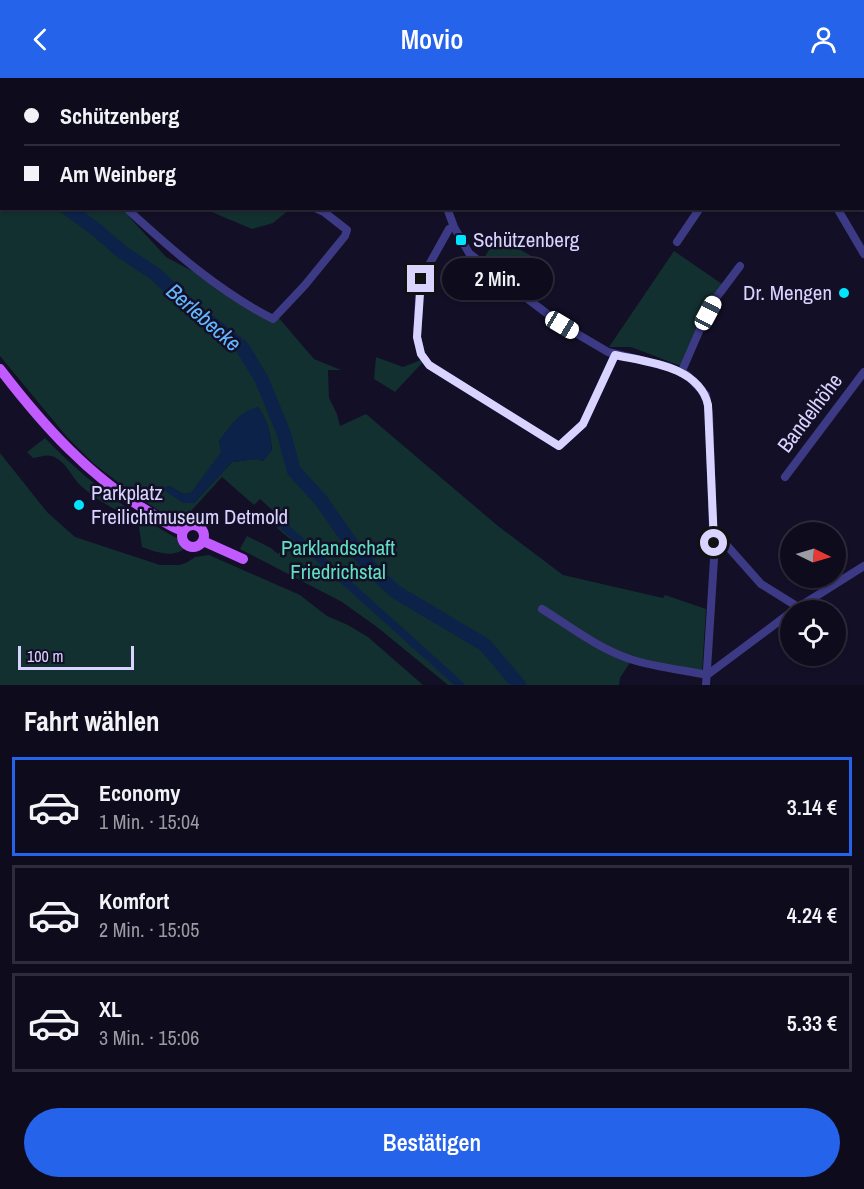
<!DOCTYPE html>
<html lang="de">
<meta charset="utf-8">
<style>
body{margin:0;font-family:"Archivo Narrow",sans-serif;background:#1c1929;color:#f1f3f6;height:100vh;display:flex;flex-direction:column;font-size:22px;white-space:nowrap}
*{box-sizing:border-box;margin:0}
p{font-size:20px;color:#9b9ba3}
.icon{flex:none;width:33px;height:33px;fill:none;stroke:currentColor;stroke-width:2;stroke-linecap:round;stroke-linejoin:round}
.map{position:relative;height:607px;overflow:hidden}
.side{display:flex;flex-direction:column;background:#0e0b1c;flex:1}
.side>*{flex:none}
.banner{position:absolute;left:0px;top:0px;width:864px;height:132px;box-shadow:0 2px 4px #0004,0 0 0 2px #2e2b3b;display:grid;align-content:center;height:132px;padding:0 24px;background:#0e0b1c}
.needle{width:39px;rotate:95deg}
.controls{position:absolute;left:780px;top:444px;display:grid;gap:12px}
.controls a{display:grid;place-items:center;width:66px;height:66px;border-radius:50%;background:#0e0b1c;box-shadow:0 2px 4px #0004,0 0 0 2px #2e2b3b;font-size:30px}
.scale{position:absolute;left:18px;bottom:15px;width:116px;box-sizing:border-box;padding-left:6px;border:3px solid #d9d4ff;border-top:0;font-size:16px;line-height:21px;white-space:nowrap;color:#d9d4ff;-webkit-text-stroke:4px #130f26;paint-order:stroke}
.end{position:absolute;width:27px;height:27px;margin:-14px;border:8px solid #d9d4ff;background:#111;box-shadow:0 0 0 3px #111}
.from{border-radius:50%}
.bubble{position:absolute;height:42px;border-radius:21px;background:#0e0b1c;box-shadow:0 2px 4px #0004,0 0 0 2px #2e2b3b;font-size:20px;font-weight:600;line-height:42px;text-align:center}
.car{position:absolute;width:18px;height:36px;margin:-18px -9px;border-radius:8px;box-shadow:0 0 4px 2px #0007;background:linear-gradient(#fff 24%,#345 0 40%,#fff 0 76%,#345 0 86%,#fff 0)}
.banner b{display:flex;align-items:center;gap:21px;height:57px;font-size:22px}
.banner b+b{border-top:2px solid #2e2b3b}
.banner i{width:15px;height:15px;background:#f1f3f6}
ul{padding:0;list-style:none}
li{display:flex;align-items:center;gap:18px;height:99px;margin:0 12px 9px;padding:0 12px;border:3px solid #2e2b3b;border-radius:0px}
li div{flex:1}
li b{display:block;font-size:22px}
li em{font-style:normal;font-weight:600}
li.active{border-color:#2563eb}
li>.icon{width:54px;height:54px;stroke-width:1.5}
h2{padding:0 24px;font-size:27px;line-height:72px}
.action{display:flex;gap:12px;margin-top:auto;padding:12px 24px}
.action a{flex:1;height:69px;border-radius:36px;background:#2563eb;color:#fff;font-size:24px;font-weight:600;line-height:69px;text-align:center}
header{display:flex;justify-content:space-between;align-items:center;height:78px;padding:0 24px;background:#2563eb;color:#fff;font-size:27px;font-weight:600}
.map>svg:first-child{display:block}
</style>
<header><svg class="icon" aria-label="back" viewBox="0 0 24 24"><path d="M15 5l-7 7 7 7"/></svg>Movio<svg class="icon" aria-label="person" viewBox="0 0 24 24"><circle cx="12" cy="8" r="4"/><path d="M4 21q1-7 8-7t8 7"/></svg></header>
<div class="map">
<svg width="864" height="607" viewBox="0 0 864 607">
<rect width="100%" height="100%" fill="#130f26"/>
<path fill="#12302f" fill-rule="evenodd" d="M0 0H25L2 2V130L122 131 166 179 278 239 314 281 341 292H328L329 320 337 336 340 348 366 336 498 448 563 497 663 520 665 517 706 531 702 594 631 583 620 600 619 607H448L377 549 342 524 240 471 247 458 271 470 278 476 285 468 296 478 302 471 277 450 279 447 276 444 280 439 260 421 254 427 222 399 191 433 183 445 161 434 128 412 93 385 67 359 0 278ZM258 329C268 343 270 355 272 371L263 383 257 381 232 384 194 425H184L163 411 169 408 183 416 191 415 222 374 219 363Z
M263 0H394L395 1H262Z
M408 0H661L663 1 408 2Z
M207 131V130L290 131 273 145 252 151 207 132Z
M497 158 533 179 517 210 483 182Z
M674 173 722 206 681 288 631 269H609Z
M376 279 403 289 421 282 422 285 395 314 374 301Z
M45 360C85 402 131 436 182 463L184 471C172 480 155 474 142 469L138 443C116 432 95 422 78 405 71 397 66 385 56 380 48 375 42 379 33 380L27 374Z
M0 375 47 434 75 459 160 487H179L186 485 195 479 209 477 300 517 327 538 348 547 368 559 423 607H0Z"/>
<path fill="#0c2248" d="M258 329C268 342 270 355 272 372L263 383 257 381 232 384 194 425H184L162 411 169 408 183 416 191 415 221 374 219 363C231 347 239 334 258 329Z"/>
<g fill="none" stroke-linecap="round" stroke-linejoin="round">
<path stroke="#0c2248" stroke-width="8" d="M278 443 460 607"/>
<path stroke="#0c2248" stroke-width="14" d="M0 94 2 95
M67 130 98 153 122 174 154 195 193 231 242 269 262 302 284 356 294 393 320 421 355 471 375 495 396 514 485 567 519 607"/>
<path stroke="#3d3a85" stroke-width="8" d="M6 0V2
M28 0 32 2
M403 0V2
M779 2 780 0
M862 86 864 87
M126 130C172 172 218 213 273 241L305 207 345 158 347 152 324 134 315 130
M447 130 454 149 469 175 491 193 562 247 608 274 669 289 687 297 706 317 709 336 714 481 706 607
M837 130 864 176
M454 149 449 151 420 203 417 259 421 276 429 287 559 368 583 346 615 277
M677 164 700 130
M681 295 701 249 716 220 740 188
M785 399 864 294
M713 459 722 462 761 506 798 529
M542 531C571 549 600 572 633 582 656 589 682 592 707 597
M794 532 864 488
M707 597 790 535"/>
<path stroke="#c25bff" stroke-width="10" d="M0 291C43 347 89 399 151 435 161 442 172 450 183 453
M182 458a11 11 0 1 1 22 0a11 11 0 1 1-22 0Z
M203 463 243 481"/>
</g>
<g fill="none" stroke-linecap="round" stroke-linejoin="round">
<path stroke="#d9d4ff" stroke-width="8" d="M421 201 417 259 421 276 429 287 559 368 583 346 615 277C647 284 699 288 708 327L714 465"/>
</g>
<g fill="#00e5ff" stroke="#130f26" stroke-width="2">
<rect x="455" y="156" width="12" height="12" rx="3"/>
<circle cx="844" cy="215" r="6"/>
<circle cx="79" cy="427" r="6"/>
</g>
<g text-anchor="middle" stroke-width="5" stroke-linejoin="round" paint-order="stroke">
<g font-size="21" fill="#d9d4ff" stroke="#130f26" text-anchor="start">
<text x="473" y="169">Schützenberg</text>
<text x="832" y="222" text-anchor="end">Dr. Mengen</text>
<text x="91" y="422">Parkplatz<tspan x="91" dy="24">Freilichtmuseum Detmold</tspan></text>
</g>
<g font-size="21" fill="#d9d4ff" stroke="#130f26">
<text transform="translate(810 335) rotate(-53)" y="7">Bandelhöhe</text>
</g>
<g font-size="21" fill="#5fe0c0" stroke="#130f26">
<text x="338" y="477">Parklandschaft<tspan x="338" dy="24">Friedrichstal</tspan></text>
</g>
<g font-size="22" font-style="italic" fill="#62b6ff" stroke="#130f26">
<text transform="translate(204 239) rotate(41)" y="8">Berlebecke</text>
</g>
</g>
</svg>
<div class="controls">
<a><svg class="needle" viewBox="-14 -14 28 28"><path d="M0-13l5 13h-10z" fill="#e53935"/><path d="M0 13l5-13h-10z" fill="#9b9ba3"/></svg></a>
<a><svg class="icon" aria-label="locate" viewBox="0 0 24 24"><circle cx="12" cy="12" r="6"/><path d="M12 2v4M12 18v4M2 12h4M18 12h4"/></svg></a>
</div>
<div class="scale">100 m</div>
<i class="end from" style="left:714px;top:465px"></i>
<i class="end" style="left:421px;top:201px"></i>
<div class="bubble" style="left:442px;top:180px;width:111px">2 Min.</div>
<i class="car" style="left:708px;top:235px;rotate:28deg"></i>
<i class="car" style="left:562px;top:247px;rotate:121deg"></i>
<div class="banner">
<b><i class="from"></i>Schützenberg</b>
<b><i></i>Am Weinberg</b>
</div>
</div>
<section class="side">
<h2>Fahrt wählen</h2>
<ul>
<li class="active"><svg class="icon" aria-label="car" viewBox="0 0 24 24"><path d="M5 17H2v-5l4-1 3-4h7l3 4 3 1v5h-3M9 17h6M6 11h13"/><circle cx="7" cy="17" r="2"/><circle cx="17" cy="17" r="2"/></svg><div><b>Economy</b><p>1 Min. · 15:04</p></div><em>3.14 €</em></li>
<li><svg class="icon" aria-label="car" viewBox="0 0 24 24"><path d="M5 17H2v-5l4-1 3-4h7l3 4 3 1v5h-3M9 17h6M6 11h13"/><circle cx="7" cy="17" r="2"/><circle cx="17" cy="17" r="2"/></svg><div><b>Komfort</b><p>2 Min. · 15:05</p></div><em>4.24 €</em></li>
<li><svg class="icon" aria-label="car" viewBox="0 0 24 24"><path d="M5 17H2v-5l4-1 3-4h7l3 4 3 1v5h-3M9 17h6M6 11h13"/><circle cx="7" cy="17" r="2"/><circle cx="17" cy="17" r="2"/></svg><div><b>XL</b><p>3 Min. · 15:06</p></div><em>5.33 €</em></li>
</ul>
<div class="action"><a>Bestätigen</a></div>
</section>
